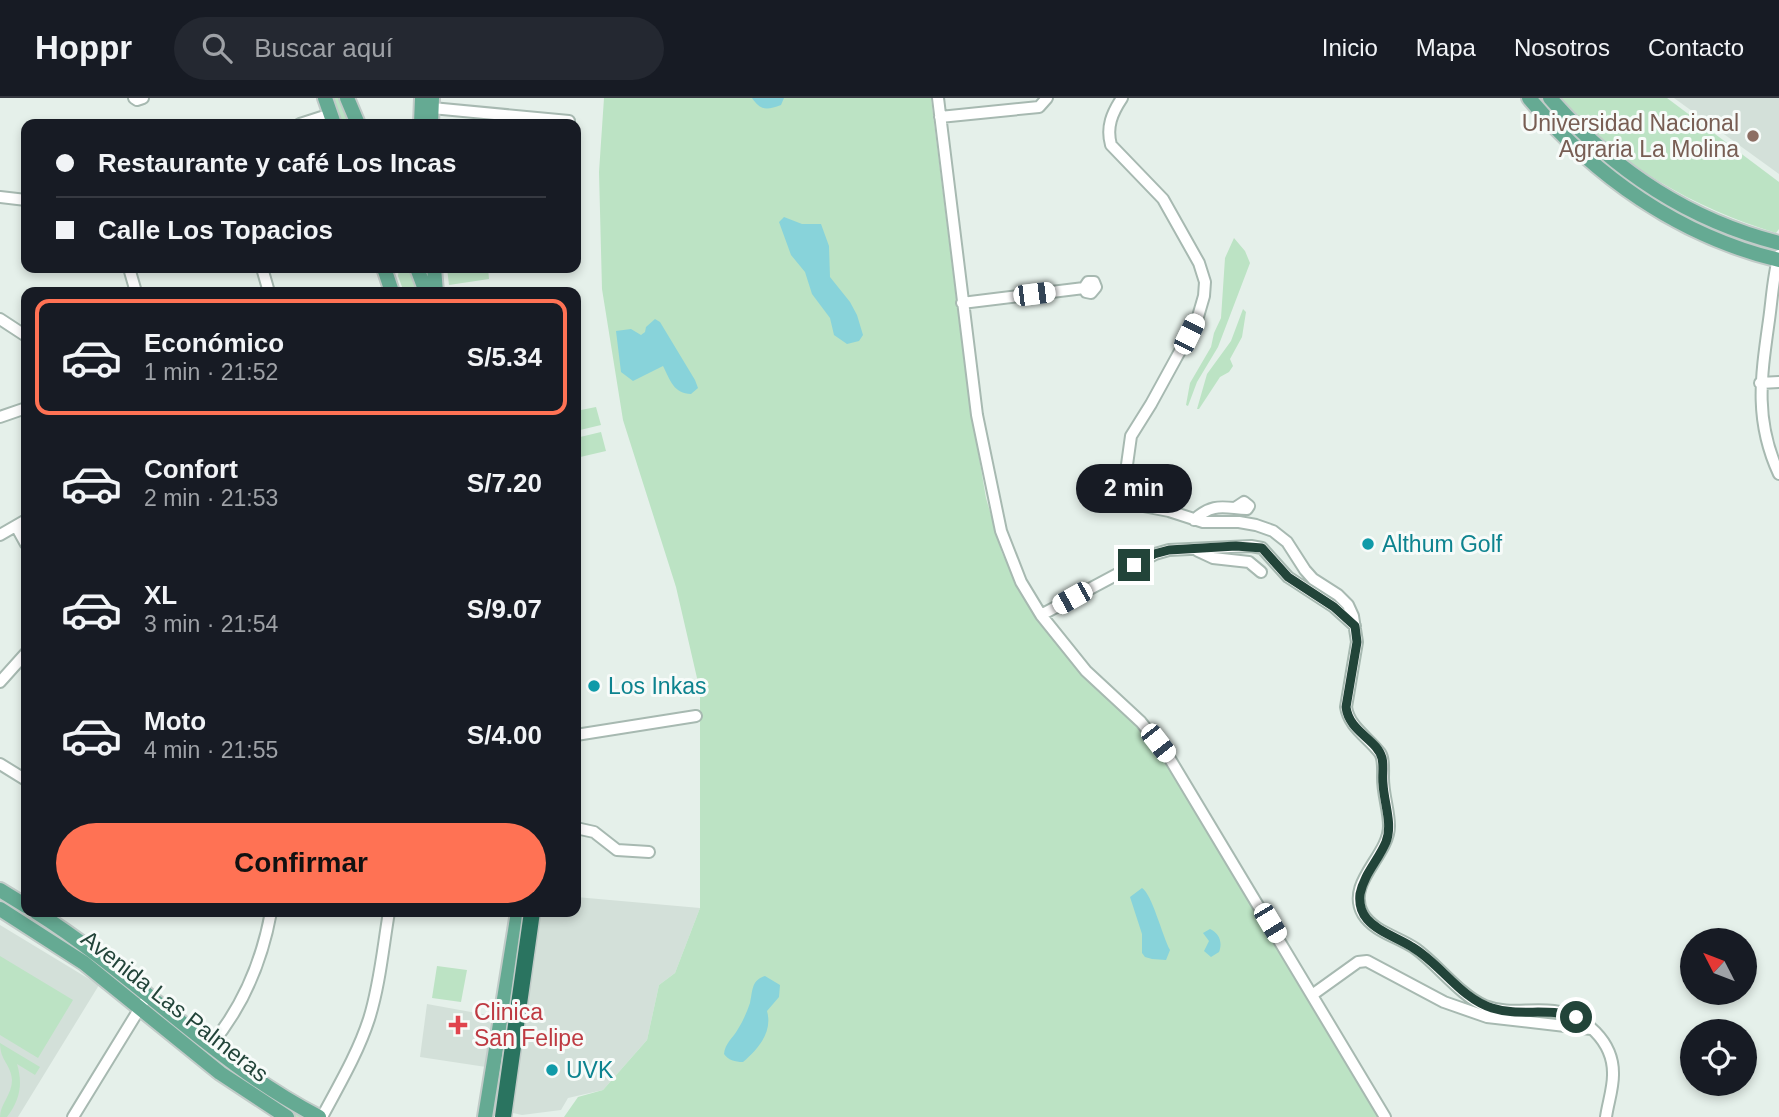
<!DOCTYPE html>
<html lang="es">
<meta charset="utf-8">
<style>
body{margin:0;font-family:Arial,sans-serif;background:#242831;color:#f1f3f6;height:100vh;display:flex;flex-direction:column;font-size:26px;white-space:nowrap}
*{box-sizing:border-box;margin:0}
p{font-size:23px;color:#9ea1a6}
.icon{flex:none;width:38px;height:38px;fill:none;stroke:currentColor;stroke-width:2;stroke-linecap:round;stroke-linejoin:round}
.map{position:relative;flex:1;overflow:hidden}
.sheet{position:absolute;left:21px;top:189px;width:560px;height:630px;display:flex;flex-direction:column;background:#171b24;border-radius:14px;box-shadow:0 4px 10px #0003}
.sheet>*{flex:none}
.top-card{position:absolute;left:21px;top:21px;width:560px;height:154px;border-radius:14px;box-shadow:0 4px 10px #0003;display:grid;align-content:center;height:154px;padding:0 35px;background:#171b24}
.needle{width:46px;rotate:312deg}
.tools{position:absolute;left:1680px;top:830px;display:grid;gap:14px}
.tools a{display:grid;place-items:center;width:77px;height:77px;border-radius:50%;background:#171b24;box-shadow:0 4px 10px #0003;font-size:35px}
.end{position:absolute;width:32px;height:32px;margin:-16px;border:9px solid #224439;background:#fff;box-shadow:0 0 0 4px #fff}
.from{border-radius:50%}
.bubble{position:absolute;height:49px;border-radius:24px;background:#171b24;box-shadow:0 4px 10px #0003;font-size:23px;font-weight:800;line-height:49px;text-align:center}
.car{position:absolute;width:21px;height:42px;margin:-21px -10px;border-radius:9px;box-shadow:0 0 5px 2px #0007;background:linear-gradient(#fff 24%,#345 0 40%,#fff 0 76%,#345 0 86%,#fff 0)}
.top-card b{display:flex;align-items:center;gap:24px;height:66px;font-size:26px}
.top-card b+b{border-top:2px solid #363941}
.top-card i{width:18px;height:18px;background:#f1f3f6}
ul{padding:12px 0 0;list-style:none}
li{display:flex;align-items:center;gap:21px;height:116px;margin:0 14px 10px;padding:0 21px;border:4px solid transparent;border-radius:14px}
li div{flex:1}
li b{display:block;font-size:26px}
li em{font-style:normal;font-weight:800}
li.on{border-color:#ff7254}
li>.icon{width:63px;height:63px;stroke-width:1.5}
.primary-button{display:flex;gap:14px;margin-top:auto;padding:14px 35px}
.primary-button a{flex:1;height:80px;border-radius:42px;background:#ff7254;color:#111;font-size:28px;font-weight:800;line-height:80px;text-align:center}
header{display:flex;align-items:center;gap:42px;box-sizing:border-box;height:98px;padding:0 35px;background:#171b24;border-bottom:2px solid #363941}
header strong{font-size:33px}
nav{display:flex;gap:38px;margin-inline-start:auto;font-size:24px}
.search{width:490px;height:63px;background:#242831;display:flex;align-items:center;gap:18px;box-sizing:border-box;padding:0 24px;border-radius:38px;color:#9ea1a6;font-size:26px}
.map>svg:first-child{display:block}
</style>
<header>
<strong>Hoppr</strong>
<div class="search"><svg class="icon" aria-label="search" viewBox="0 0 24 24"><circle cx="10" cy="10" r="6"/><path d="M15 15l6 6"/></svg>Buscar aquí</div>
<nav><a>Inicio</a><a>Mapa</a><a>Nosotros</a><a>Contacto</a></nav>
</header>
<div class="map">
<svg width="1779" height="1019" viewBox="0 0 1779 1019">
<rect width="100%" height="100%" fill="#e5f0ea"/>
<path fill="#d3e0d9" d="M1674 0H1779V76Z
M576 799 700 810 675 875 659 887 647 942 603 992 568 1000 561 1012 522 1017 513 1015 511 1008 541 814H576Z
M0 827 99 887 18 1019H0Z
M427 906 493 918 486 969 420 959Z"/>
<path fill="#bce3c4" d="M332 0H339L350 26H341Z
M604 0H931L968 295 986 400 1002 455 1030 511 1083 573 1128 614 1169 663 1381 1019H564L578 999 603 992 647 942 659 887 675 875 700 810V593L676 489 623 322 602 191 599 74Z
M1534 0H1544L1600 57 1777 151 1774 156 1706 133 1618 82Z
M1561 0H1667L1779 84V131L1776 135C1694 110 1617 67 1561 0Z
M1234 140 1245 153 1250 165 1218 249 1197 284 1188 308 1186 307 1190 285 1211 249 1214 235 1221 220 1225 160Z
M399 170H408L418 194H404L398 178Z
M447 170H488L489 181 449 187Z
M1243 211 1246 214 1242 239 1230 261 1233 268 1229 274 1220 279 1199 311H1197L1207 276 1231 243Z
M596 309 601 327 576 333V313Z
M601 334 606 353 576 360V340Z
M0 796 29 814 141 897V902L138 903 0 805Z
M0 858 73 902 38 960 0 937Z
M437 868 467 872 461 904 432 900Z
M161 915 313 1019H294L220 971 159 919Z
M0 945 40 969 35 977 17 966C23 986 20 1002 7 1019H0C0 1006 12 997 12 982 11 966 0 963 0 945Z"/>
<path fill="#88d3da" d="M752 0H784L781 7C767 12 761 13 752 0Z
M784 119 802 126H821L829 148 830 179 850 204 857 217 863 237 859 243 847 246 834 237 830 220 812 196 805 174 791 157 779 124Z
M655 221 660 224 695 282 698 290 691 296C674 296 670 282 663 268L633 283 621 274 616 233 631 231 641 237 645 234 646 229Z
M1142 790C1152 796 1162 837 1170 852L1166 862 1152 861 1145 859 1142 855V836L1130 799Z
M1210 831C1219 835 1223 844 1219 854L1211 859 1204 853 1209 843 1203 835Z
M765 878 780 887 779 899 767 913C773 934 758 951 743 964 735 964 728 962 724 956 725 945 733 940 738 931 743 923 747 914 750 905 753 892 751 883 765 878Z"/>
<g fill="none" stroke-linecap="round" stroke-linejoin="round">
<defs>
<path id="minor" d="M134 0 137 2 143 0
M938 0 977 317 1001 433 1021 484 1041 517 1086 573 1141 624 1170 661 1385 1019
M1122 0C1112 15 1106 29 1111 47L1163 101 1199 165 1205 184 1204 198 1197 222 1151 306 1131 338 1125 381 1126 394 1132 401 1143 408 1169 413 1203 424H1239L1256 427 1273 433 1287 444 1305 472 1313 481 1338 497 1348 507 1353 518 1357 544 1346 609C1349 629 1368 639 1380 655 1384 661 1383 672 1383 680 1383 697 1389 712 1389 728 1389 758 1345 785 1363 816 1374 834 1399 839 1416 851 1438 867 1461 898 1485 908 1508 917 1530 910 1554 913 1585 917 1614 944 1613 977 1613 991 1608 1005 1606 1019
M432 10 569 23
M940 19 1039 9 1047 0
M300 26 331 16
M0 99 26 102
M1779 157C1773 178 1772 201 1769 222 1761 279 1754 322 1779 376
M129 170 136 194
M262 170 269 194
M962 205 1084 190 1088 184H1094L1096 189 1091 195 1086 194 1084 190
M0 221 26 238
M1760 285 1779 284
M0 319 26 310
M1194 422C1213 404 1224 410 1247 411L1249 408 1244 404 1235 410
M16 428 26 446
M0 437 26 422
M1198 453 1213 460 1249 464 1261 474
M1041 517 1155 456 1169 452 1251 448 1262 450 1288 479 1334 509 1355 528
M0 584 26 555
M576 637 696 618
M0 666 26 682
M576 730 594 734 617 752 649 754
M1312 897 1358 864 1367 863 1444 904 1487 919 1591 931
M210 948C243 909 262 863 271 814
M73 1019 143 905
M322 1019C339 987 358 955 369 921 380 886 383 849 389 814"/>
<path id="major" d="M325 0 334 26
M347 0 358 26
M1529 0C1594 78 1679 138 1779 162
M1550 0C1611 70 1688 122 1779 145
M421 26 422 0
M431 26 432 0
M384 170 392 194
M417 170 426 194
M434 170 436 194
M0 792 26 808
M0 811 84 865 220 975 287 1019
M36 814C135 876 214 965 319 1019
M485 1019 518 814"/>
</defs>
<use href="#minor" stroke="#a7b9b1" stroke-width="14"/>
<use href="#major" stroke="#c1cbc8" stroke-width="18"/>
<use href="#minor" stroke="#fff" stroke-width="10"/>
<use href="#major" stroke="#65aa93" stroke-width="14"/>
<defs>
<path id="highway-bridge" d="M503 1019 532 814"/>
</defs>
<use href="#highway-bridge" stroke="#c1cbc8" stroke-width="19" stroke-linecap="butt"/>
<use href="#highway-bridge" stroke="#2a7460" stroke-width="16"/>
</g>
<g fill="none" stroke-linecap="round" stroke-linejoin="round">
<path stroke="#224439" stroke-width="9" d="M1134 467 1154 456 1169 452 1236 448 1262 450 1288 479 1334 509 1355 528 1357 544 1346 609C1349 634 1377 641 1382 660 1384 668 1382 678 1383 686 1384 705 1393 726 1386 744 1378 763 1364 776 1360 796 1359 805 1361 814 1367 821 1378 834 1398 840 1412 849 1441 866 1460 900 1492 910 1520 919 1548 909 1576 919"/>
</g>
<circle fill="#8d6e63" stroke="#f7fbf9" stroke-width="2.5" cx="1753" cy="38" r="7"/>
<g fill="#0f9aa8" stroke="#f7fbf9" stroke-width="2.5">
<circle cx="1368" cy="446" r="7"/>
<circle cx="594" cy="588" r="7"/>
<circle cx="552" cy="972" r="7"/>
</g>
<path fill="#e0444e" stroke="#f7fbf9" stroke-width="2.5" d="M454.5 916.5h7v7h7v7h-7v7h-7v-7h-7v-7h7z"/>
<g text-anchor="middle" stroke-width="6" stroke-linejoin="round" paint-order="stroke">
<g font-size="23" fill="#785e54" stroke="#f7fbf9" text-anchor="end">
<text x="1739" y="33">Universidad Nacional<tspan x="1739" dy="26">Agraria La Molina</tspan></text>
</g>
<g font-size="23" fill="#0d838f" stroke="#f7fbf9" text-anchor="start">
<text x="1382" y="454">Althum Golf</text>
<text x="608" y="596">Los Inkas</text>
<text x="566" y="980">UVK</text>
</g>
<g font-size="23" fill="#224439" stroke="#f7fbf9">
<text transform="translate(175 908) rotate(38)" y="8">Avenida Las Palmeras</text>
</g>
<g font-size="23" fill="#be3a42" stroke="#f7fbf9" text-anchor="start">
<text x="474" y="922">Clinica<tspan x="474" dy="26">San Felipe</tspan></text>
</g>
</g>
</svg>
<div class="tools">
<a><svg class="needle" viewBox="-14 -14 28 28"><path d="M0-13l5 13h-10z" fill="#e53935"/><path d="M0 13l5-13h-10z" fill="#9ea1a6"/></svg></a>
<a><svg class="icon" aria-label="locate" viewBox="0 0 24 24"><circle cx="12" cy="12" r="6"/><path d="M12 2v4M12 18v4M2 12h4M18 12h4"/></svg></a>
</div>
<i class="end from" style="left:1576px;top:919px"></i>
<i class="end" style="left:1134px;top:467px"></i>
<div class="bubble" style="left:1076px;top:366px;width:116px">2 min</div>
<i class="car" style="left:1034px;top:196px;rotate:83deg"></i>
<i class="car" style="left:1189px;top:236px;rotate:26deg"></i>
<i class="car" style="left:1072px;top:500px;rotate:241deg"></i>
<i class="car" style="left:1158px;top:645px;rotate:142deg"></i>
<i class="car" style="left:1270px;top:825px;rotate:149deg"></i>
<div class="top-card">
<b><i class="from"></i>Restaurante y café Los Incas</b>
<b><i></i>Calle Los Topacios</b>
</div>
<section class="sheet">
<ul>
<li class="on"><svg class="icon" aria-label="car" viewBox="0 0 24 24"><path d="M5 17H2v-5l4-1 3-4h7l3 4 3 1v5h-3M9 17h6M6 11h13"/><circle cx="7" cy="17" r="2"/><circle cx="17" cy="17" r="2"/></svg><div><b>Económico</b><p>1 min · 21:52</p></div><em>S/5.34</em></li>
<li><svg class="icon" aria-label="car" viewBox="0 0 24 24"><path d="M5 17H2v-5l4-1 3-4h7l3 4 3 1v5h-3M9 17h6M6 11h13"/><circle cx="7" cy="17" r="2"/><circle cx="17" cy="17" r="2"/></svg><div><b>Confort</b><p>2 min · 21:53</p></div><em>S/7.20</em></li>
<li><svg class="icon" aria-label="car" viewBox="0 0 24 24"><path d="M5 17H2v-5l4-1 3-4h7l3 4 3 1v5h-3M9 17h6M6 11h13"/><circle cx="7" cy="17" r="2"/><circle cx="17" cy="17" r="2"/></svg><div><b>XL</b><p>3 min · 21:54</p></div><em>S/9.07</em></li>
<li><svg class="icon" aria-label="car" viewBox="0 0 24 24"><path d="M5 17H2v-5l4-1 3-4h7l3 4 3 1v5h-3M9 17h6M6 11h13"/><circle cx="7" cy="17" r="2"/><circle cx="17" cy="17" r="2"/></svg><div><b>Moto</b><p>4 min · 21:55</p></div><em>S/4.00</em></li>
</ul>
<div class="primary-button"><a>Confirmar</a></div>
</section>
</div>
